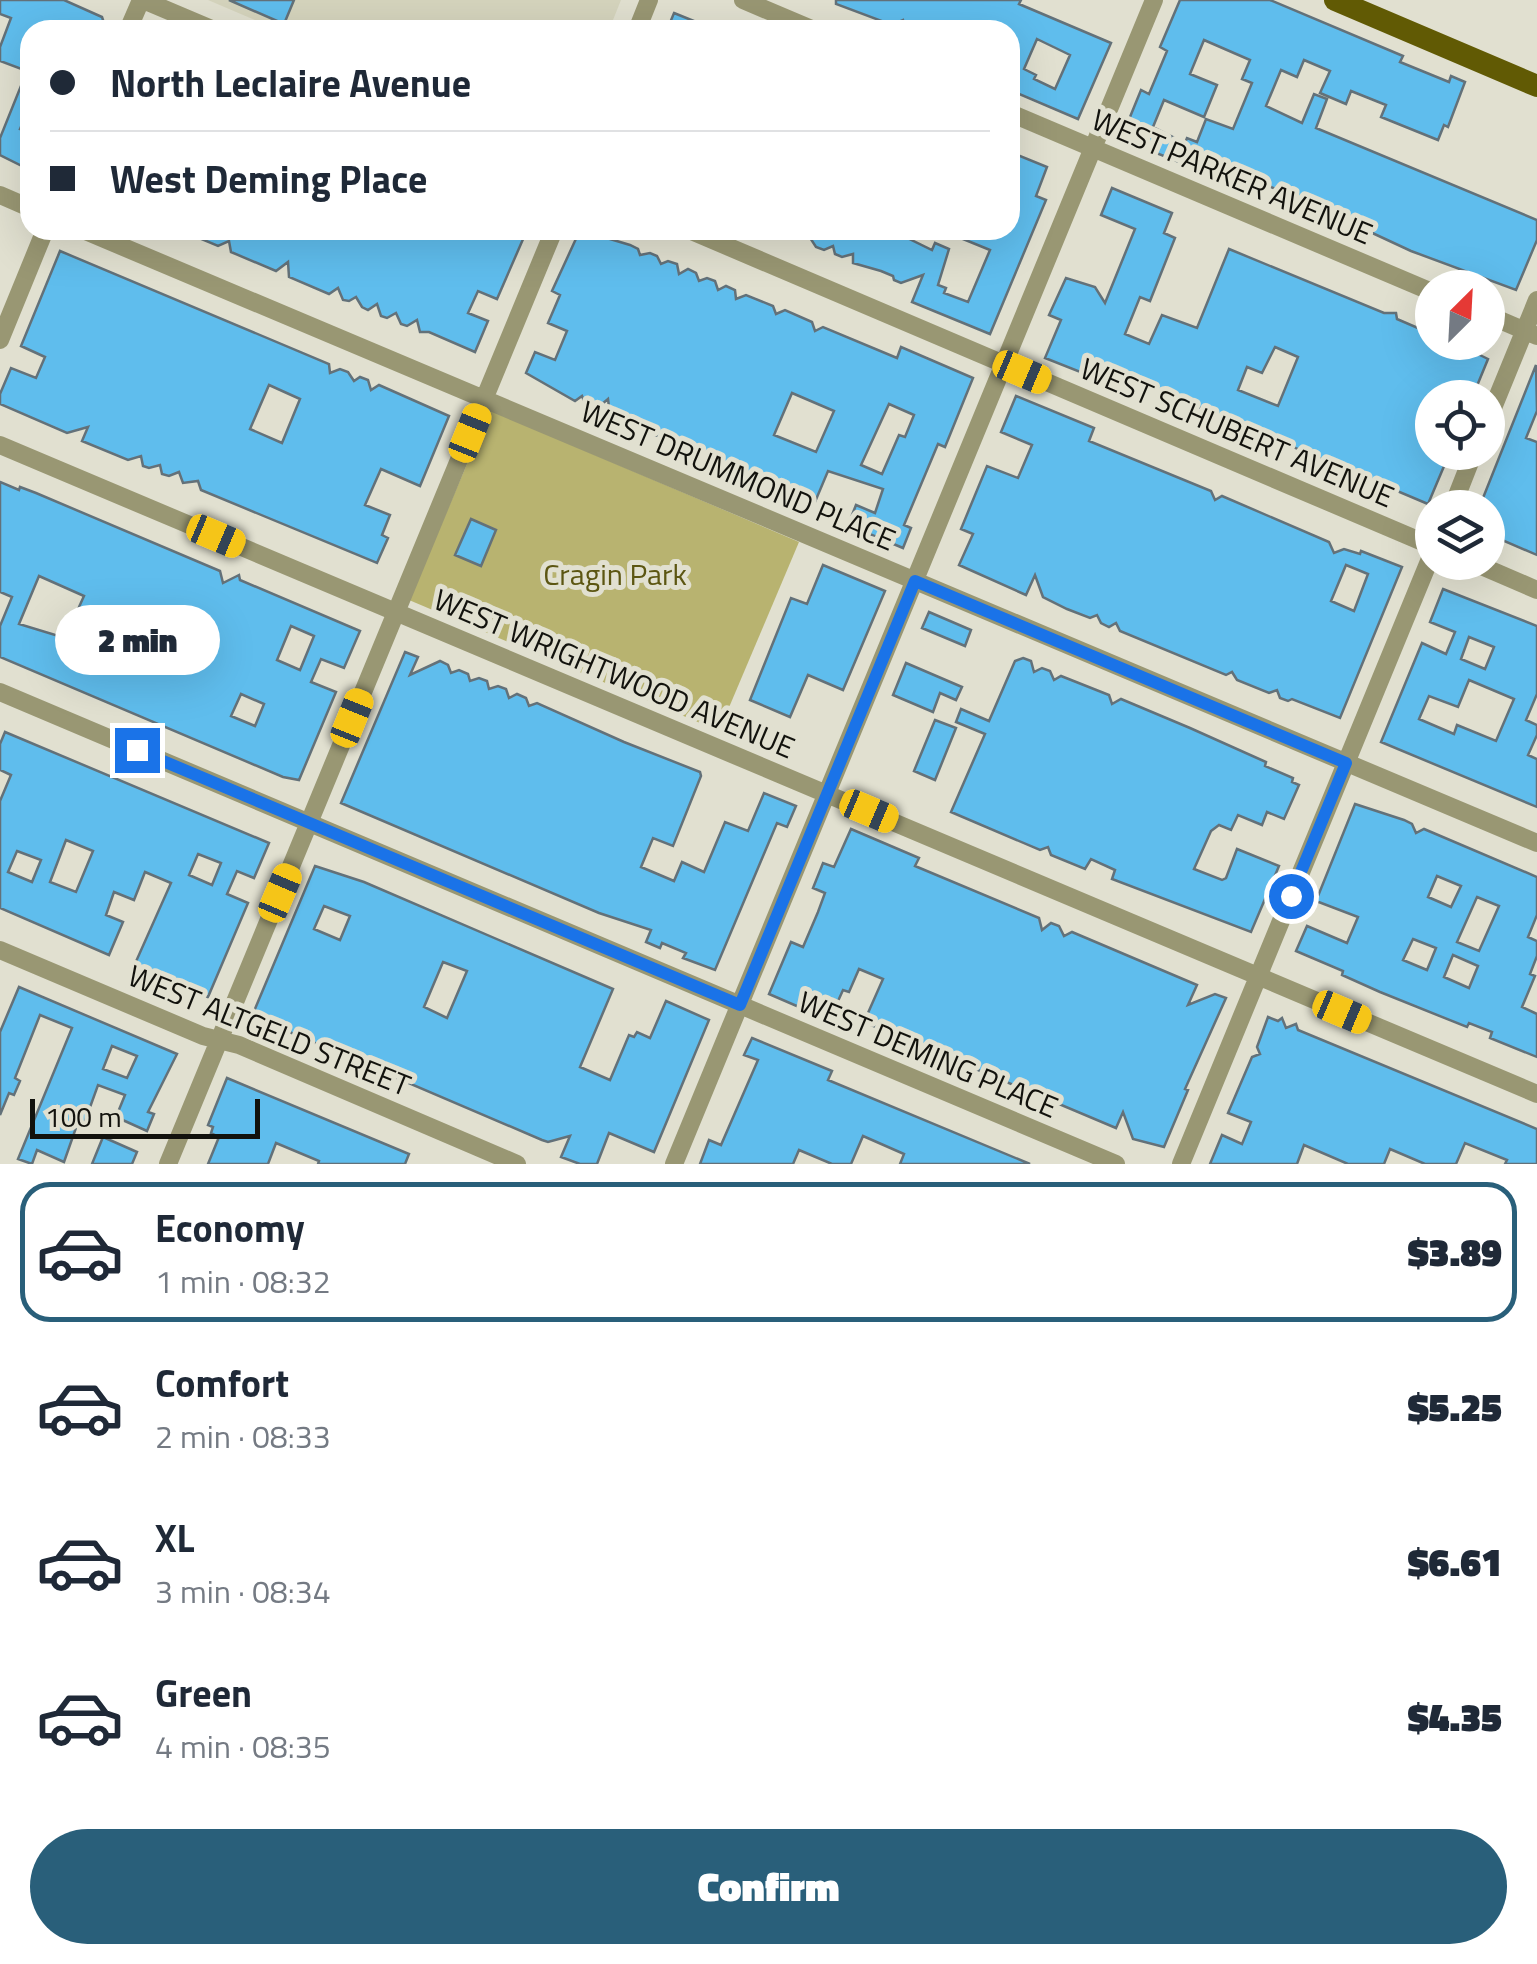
<!DOCTYPE html>
<meta charset="utf-8">
<style>
body{margin:0;font-family:"Titillium Web",sans-serif;background:#f2f2f3;color:#1f2937;height:100vh;display:flex;flex-direction:column;font-size:38px;white-space:nowrap}
*{box-sizing:border-box;margin:0}
p{font-size:32px;color:#747a83}
.icon{flex:none;width:55px;height:55px;fill:none;stroke:currentColor;stroke-width:2;stroke-linecap:round;stroke-linejoin:round}
.map{position:relative;height:1164px;overflow:hidden}
.details{display:flex;flex-direction:column;background:#fff;flex:1}
.details>*{flex:none}
.top-card{position:absolute;left:20px;top:20px;width:1000px;height:220px;border-radius:30px;box-shadow:0 10px 40px #0002;display:grid;align-content:center;height:220px;padding:0 30px;background:#fff}
.needle{width:65px;rotate:24deg}
.controls{position:absolute;left:1415px;top:270px;display:grid;gap:20px}
.controls a{display:grid;place-items:center;width:90px;height:90px;border-radius:50%;background:#fff;box-shadow:0 10px 40px #0002;font-size:50px}
.scale{position:absolute;left:30px;bottom:25px;width:230px;box-sizing:border-box;padding-left:10px;border:5px solid #12120d;border-top:0;font-size:28px;line-height:35px;white-space:nowrap;color:#12120d;-webkit-text-stroke:8px #e1e0d0;paint-order:stroke}
.end{position:absolute;width:45px;height:45px;margin:-22px;border:12px solid #1a73e8;background:#fff;box-shadow:0 0 0 5px #fff}
.from{border-radius:50%}
.bubble{position:absolute;height:70px;border-radius:35px;background:#fff;box-shadow:0 10px 40px #0002;font-size:32px;font-weight:800;line-height:70px;text-align:center}
.car{position:absolute;width:30px;height:60px;margin:-30px -15px;border-radius:12px;box-shadow:0 0 8px 2px #0007;background:linear-gradient(#f5c518 24%,#345 0 40%,#f5c518 0 76%,#345 0 86%,#f5c518 0)}
.top-card b{display:flex;align-items:center;gap:35px;height:95px;font-size:38px}
.top-card b+b{border-top:2px solid #e0e1e3}
.top-card i{width:25px;height:25px;background:#1f2937}
ul{padding:18px 0 0;list-style:none}
li{display:flex;align-items:center;gap:30px;height:140px;margin:0 20px 15px;padding:0 10px;border:5px solid transparent;border-radius:30px}
li div{flex:1}
li b{display:block;font-size:38px}
li em{font-style:normal;font-weight:800}
li.current{border-color:#295f7a}
li>.icon{width:90px;height:90px;stroke-width:1.5}
.primary-button{display:flex;gap:20px;margin-top:auto;padding:20px 30px}
.primary-button a{flex:1;height:115px;border-radius:60px;background:#295f7a;color:#fff;font-size:40px;font-weight:800;line-height:115px;text-align:center}
.map>svg:first-child{display:block}
</style>
<div class="map">
<svg width="1537" height="1164" viewBox="0 0 1537 1164">
<rect width="100%" height="100%" fill="#e1e0d0"/>
<path fill="#d5d4bd" d="M208 0H621L609 30H278Z"/>
<path fill="#b8b370" d="M490 410 799 542 719 731 409 600Z"/>
<path fill="#5fbded" stroke="#637179" stroke-width="2.5" fill-rule="evenodd" d="M0 0H64L102 17 104 23 101 30H30V106L20 129 30 133V170L0 155V138L27 71 0 61V47L11 18 0 14Z
M229 0H294L284 24Z
M836 0H1021L1019 4 1111 43 1078 119 1010 90V30H905L903 20 892 25 836 4ZM1037 39 1070 55 1055 89 1034 79 1036 75 1024 69Z
M1180 0H1270L1403 56 1400 62 1449 82 1451 76 1465 82 1448 127 1444 125 1438 140 1381 117 1386 105 1351 91 1346 104 1320 93 1330 71 1304 60 1297 77 1281 70 1266 106 1302 123 1314 94 1327 99 1316 128 1537 220V240L1516 290 1411 251 1295 197 1204 159 1199 170 1121 139 1141 90 1149 94 1167 51 1160 47ZM1204 40 1250 60 1242 79 1252 83 1233 129 1206 119 1197 142 1187 138 1185 143 1153 127 1164 100 1204 117 1217 85 1190 74Z
M674 13 714 29V30H667Z
M1010 152 1047 167 1036 196 1046 200 990 334 912 302 923 275 901 283 894 280 893 276 881 271 853 263V254L842 257 835 254 833 246 824 250 816 247 805 230H891L932 250 935 243 949 249 938 285 946 288 944 293 968 302 990 250 963 239 967 230H1010Z
M1112 188 1172 213 1164 233 1175 238 1150 301 1140 297 1125 334 1149 344 1162 315 1197 328 1229 249 1384 313H1396L1397 319 1432 334V342H1453L1488 359 1472 398H1432V452H1450L1428 504 1118 373 1113 385 1045 358 1061 320 1049 315 1066 278 1095 287 1105 303 1135 229 1101 215ZM1275 347 1298 357 1278 406 1238 390 1247 367 1262 373Z
M180 230H527L497 299 478 291 468 313 488 321 475 352 429 332H420L417 320 407 326 401 324 396 313 387 318 381 316 377 304 368 310 362 307 356 297 349 301 343 300 338 288 329 294 289 277 288 262 276 271 231 252 229 241 218 246Z
M580 230 630 245 638 249 640 255 650 253 657 256 661 264 668 261 677 264 679 274 688 269 696 273 699 281 707 278 715 281 718 290 726 286 735 290 736 299 746 295 773 306 776 314 785 310 812 322 815 331 823 327 897 358 901 347 973 378 945 447 938 444 904 525 911 528 903 548 848 525 856 505 875 513 883 489 828 471 815 502 804 498 801 489 792 492 741 471 738 463 730 466 723 463 718 454 711 458 704 455 699 446 691 450 683 447 680 439 672 442 648 432 647 423 636 426 629 423 628 416 617 418 610 415 608 399 595 410 586 406 582 396 575 401 526 373 535 352 555 360 567 331 548 323 560 295 552 291ZM792 393 834 411 816 452 774 435ZM889 404 914 415 905 437 899 435 882 474 861 465Z
M60 251 329 364 330 373 340 369 348 372 354 381 360 377 368 380 371 390 379 385 449 416 420 486 381 469 365 505 390 515 382 535 388 538 377 563 201 490 198 481 183 483 179 472 169 476 162 474 160 465 149 468 143 466 141 456 128 460 82 441 88 427 67 433 0 404V394L11 368 36 378 45 357 21 346ZM269 385 300 399 282 443 250 429Z
M1536 365 1537 411 1526 438 1537 442V555L1488 534V508H1479Z
M1016 396 1094 428 1089 441 1211 491 1215 500 1222 496 1329 542 1334 553 1344 549 1360 554 1361 551 1402 567 1340 718 1292 699 1288 701 1280 698 1277 690 1269 693 1237 680 1232 672 1226 675 1120 631 1116 623 1109 627 1101 623 1097 615 1090 618 1067 609 1043 597 1035 575 1026 595 959 565 973 534 961 529 987 466 1018 478 1032 445 1001 432ZM1346 565 1368 574 1354 611 1331 601Z
M0 482 19 490 20 487 36 493 220 571 223 583 239 575 240 580 360 631 344 668 321 659 311 682 336 692 299 780 283 777 0 657V626L12 597 0 592ZM39 576 84 596 65 638 19 624ZM291 626 314 636 300 670 277 660ZM87 628 109 637 100 659 78 650ZM241 694 264 704 255 726 231 716Z
M471 519 496 530 481 566 455 555Z
M823 565 885 591 843 690 808 675 790 717 750 700 791 598 807 604Z
M1443 589 1537 626V694L1526 720 1537 725V735L1528 755 1537 759V807L1381 742 1422 643 1446 654 1455 632 1430 622ZM1469 637 1494 647 1485 669 1461 659ZM1469 680 1514 699 1496 741 1457 725 1454 734 1419 719 1429 696 1458 707Z
M929 612 971 630 965 646 922 628Z
M405 652 418 657 410 675 440 661 448 665 451 673 459 670 468 674 470 681 479 678 487 681 489 689 498 686 506 689 509 698 517 694 526 698 529 706 537 703 624 742 700 772 701 776 673 846 653 838 641 867 674 881 682 862 704 872 725 822 748 831 764 793 796 806 787 827 777 823 715 970 683 958 686 953 662 943 660 948 646 942 651 930 599 913 341 803Z
M1023 658 1031 661 1034 672 1042 668 1050 671 1054 680 1061 676 1109 695 1112 704 1121 699 1190 728 1266 762 1265 766 1293 778 1292 782 1299 785 1284 819 1267 812 1262 825 1238 815 1231 830 1219 825 1211 831 1194 869 1222 880 1226 878 1237 849 1279 866 1251 932 1112 879 1115 870 1091 859 1085 869 1051 855 1048 847 1040 850 951 812 985 734 956 722 961 709 989 721 1015 661Z
M906 663 962 687 956 700 940 693 933 712 893 695Z
M935 720 956 728 935 780 914 771Z
M5 732 269 843 254 878 237 871 227 894 248 903 208 997 134 966 171 883 145 872 134 900 114 892 106 915 123 922 109 955 0 908V801L11 775 0 770V744ZM66 840 93 851 76 892 50 882ZM17 851 41 860 32 882 8 872ZM198 854 221 863 212 885 189 875Z
M1355 804 1404 820 1412 824 1416 833 1424 829 1537 877V915L1528 937 1537 941V956L1530 974 1535 976 1522 1007 1537 1014V1057L1490 1038 1492 1032 1469 1023 1467 1027 1380 992 1342 975 1343 971 1296 951 1307 926 1347 943 1358 917 1316 901ZM1437 876 1461 886 1451 907 1428 897ZM1477 897 1499 906 1479 951 1457 942ZM1413 939 1436 948 1427 970 1403 960ZM1453 955 1478 966 1469 988 1444 977Z
M851 829 919 858 915 866 1039 918 1042 930 1051 923 1059 926 1064 936 1072 932 1197 985 1188 1005 1215 994 1226 998 1185 1089 1188 1090 1164 1147 1133 1139 1123 1112 1116 1128 864 1022 883 979 859 969 849 992 843 990 834 1010 826 1007 822 1017 769 994 791 942 803 947 818 912 825 893 813 888 823 863 834 867Z
M315 866 364 882 613 989 580 1067 610 1080 629 1035 634 1037 637 1032 650 1038 666 1001 709 1020 654 1152 609 1133 597 1164H580L561 1157 570 1136 548 1142 542 1140 252 1016ZM324 906 350 916 340 940 314 929ZM443 962 467 971 447 1018 424 1007Z
M19 987 177 1054 148 1112 154 1114 147 1131 116 1117 125 1095 98 1085 84 1124 78 1122 64 1162 37 1150 32 1164 18 1159 72 1028 40 1015 15 1078 20 1081 14 1095 9 1093 0 1115V1032ZM112 1046 137 1056 127 1078 103 1069Z
M1268 1017 1278 1021 1282 1018 1286 1028 1296 1024 1298 1030 1537 1129V1164H1505L1507 1160 1465 1143 1456 1164H1425L1390 1149 1384 1164H1348L1304 1145 1297 1164H1210L1222 1135 1242 1144 1251 1122 1228 1113 1252 1057 1260 1054 1257 1047Z
M752 1038 832 1071 828 1080 1030 1164H900L904 1154 863 1136 851 1164H832L799 1150 793 1164H700L709 1140 721 1145 758 1060 744 1055Z
M227 1078 409 1154 405 1164H318L319 1161 276 1143 268 1164H208L219 1137 211 1133 213 1127 208 1125Z
M103 1137 137 1152 132 1164H92Z"/>
<g fill="none" stroke-linecap="round" stroke-linejoin="round">
<path stroke="#999773" stroke-width="18" d="M143 0 214 30
M743 0 814 30
M128 30 141 0
M637 30 649 0
M1010 113 1432 292
M0 195 30 208
M83 230 1537 843
M689 230 1432 546
M1488 315 1537 336
M0 340 45 230
M1488 420 1537 300
M0 445 1537 1094
M1452 508 1474 452
M1472 562 1537 590
M0 692 1116 1164
M0 950 203 1036 239 1045 517 1164
M168 1164 554 230
M674 1164 1154 0
M1181 1164 1432 554"/>
<path stroke="#615a04" stroke-width="22" d="M1335 0 1537 86"/>
</g>
<g fill="none" stroke-linecap="round" stroke-linejoin="round">
<path stroke="#1a73e8" stroke-width="12" d="M137 750 740 1005 915 581 1346 763 1291 896"/>
</g>
<g text-anchor="middle" stroke-width="10" stroke-linejoin="round" paint-order="stroke">
<g font-size="30" fill="#12120d" stroke="#e1e0d0">
<text transform="translate(1232 177) rotate(23)" y="10">WEST PARKER AVENUE</text>
<text transform="translate(1237 433) rotate(23)" y="10">WEST SCHUBERT AVENUE</text>
<text transform="translate(738 476) rotate(23)" y="10">WEST DRUMMOND PLACE</text>
<text transform="translate(614 674) rotate(23)" y="10">WEST WRIGHTWOOD AVENUE</text>
<text transform="translate(269 1031) rotate(22)" y="10">WEST ALTGELD STREET</text>
<text transform="translate(928 1055) rotate(23)" y="10">WEST DEMING PLACE</text>
</g>
<g font-size="30" fill="#5c5612" stroke="#e1e0d0">
<text x="615" y="585">Cragin Park</text>
</g>
</g>
</svg>
<div class="controls">
<a><svg class="needle" viewBox="-14 -14 28 28"><path d="M0-13l5 13h-10z" fill="#e53935"/><path d="M0 13l5-13h-10z" fill="#747a83"/></svg></a>
<a><svg class="icon" aria-label="locate" viewBox="0 0 24 24"><circle cx="12" cy="12" r="6"/><path d="M12 2v4M12 18v4M2 12h4M18 12h4"/></svg></a>
<a><svg class="icon" aria-label="layers" viewBox="0 0 24 24"><path d="M12 4l9 5-9 5-9-5zM3 14l9 5 9-5"/></svg></a>
</div>
<div class="scale">100 m</div>
<i class="end from" style="left:1291px;top:896px"></i>
<i class="end" style="left:137px;top:750px"></i>
<div class="bubble" style="left:55px;top:605px;width:165px">2 min</div>
<i class="car" style="left:1022px;top:372px;rotate:113deg"></i>
<i class="car" style="left:470px;top:433px;rotate:22deg"></i>
<i class="car" style="left:216px;top:536px;rotate:113deg"></i>
<i class="car" style="left:352px;top:718px;rotate:22deg"></i>
<i class="car" style="left:869px;top:811px;rotate:113deg"></i>
<i class="car" style="left:280px;top:893px;rotate:23deg"></i>
<i class="car" style="left:1342px;top:1012px;rotate:113deg"></i>
<div class="top-card">
<b><i class="from"></i>North Leclaire Avenue</b>
<b><i></i>West Deming Place</b>
</div>
</div>
<section class="details">
<ul>
<li class="current"><svg class="icon" aria-label="car" viewBox="0 0 24 24"><path d="M5 17H2v-5l4-1 3-4h7l3 4 3 1v5h-3M9 17h6M6 11h13"/><circle cx="7" cy="17" r="2"/><circle cx="17" cy="17" r="2"/></svg><div><b>Economy</b><p>1 min · 08:32</p></div><em>$3.89</em></li>
<li><svg class="icon" aria-label="car" viewBox="0 0 24 24"><path d="M5 17H2v-5l4-1 3-4h7l3 4 3 1v5h-3M9 17h6M6 11h13"/><circle cx="7" cy="17" r="2"/><circle cx="17" cy="17" r="2"/></svg><div><b>Comfort</b><p>2 min · 08:33</p></div><em>$5.25</em></li>
<li><svg class="icon" aria-label="car" viewBox="0 0 24 24"><path d="M5 17H2v-5l4-1 3-4h7l3 4 3 1v5h-3M9 17h6M6 11h13"/><circle cx="7" cy="17" r="2"/><circle cx="17" cy="17" r="2"/></svg><div><b>XL</b><p>3 min · 08:34</p></div><em>$6.61</em></li>
<li><svg class="icon" aria-label="car" viewBox="0 0 24 24"><path d="M5 17H2v-5l4-1 3-4h7l3 4 3 1v5h-3M9 17h6M6 11h13"/><circle cx="7" cy="17" r="2"/><circle cx="17" cy="17" r="2"/></svg><div><b>Green</b><p>4 min · 08:35</p></div><em>$4.35</em></li>
</ul>
<div class="primary-button"><a>Confirm</a></div>
</section>
